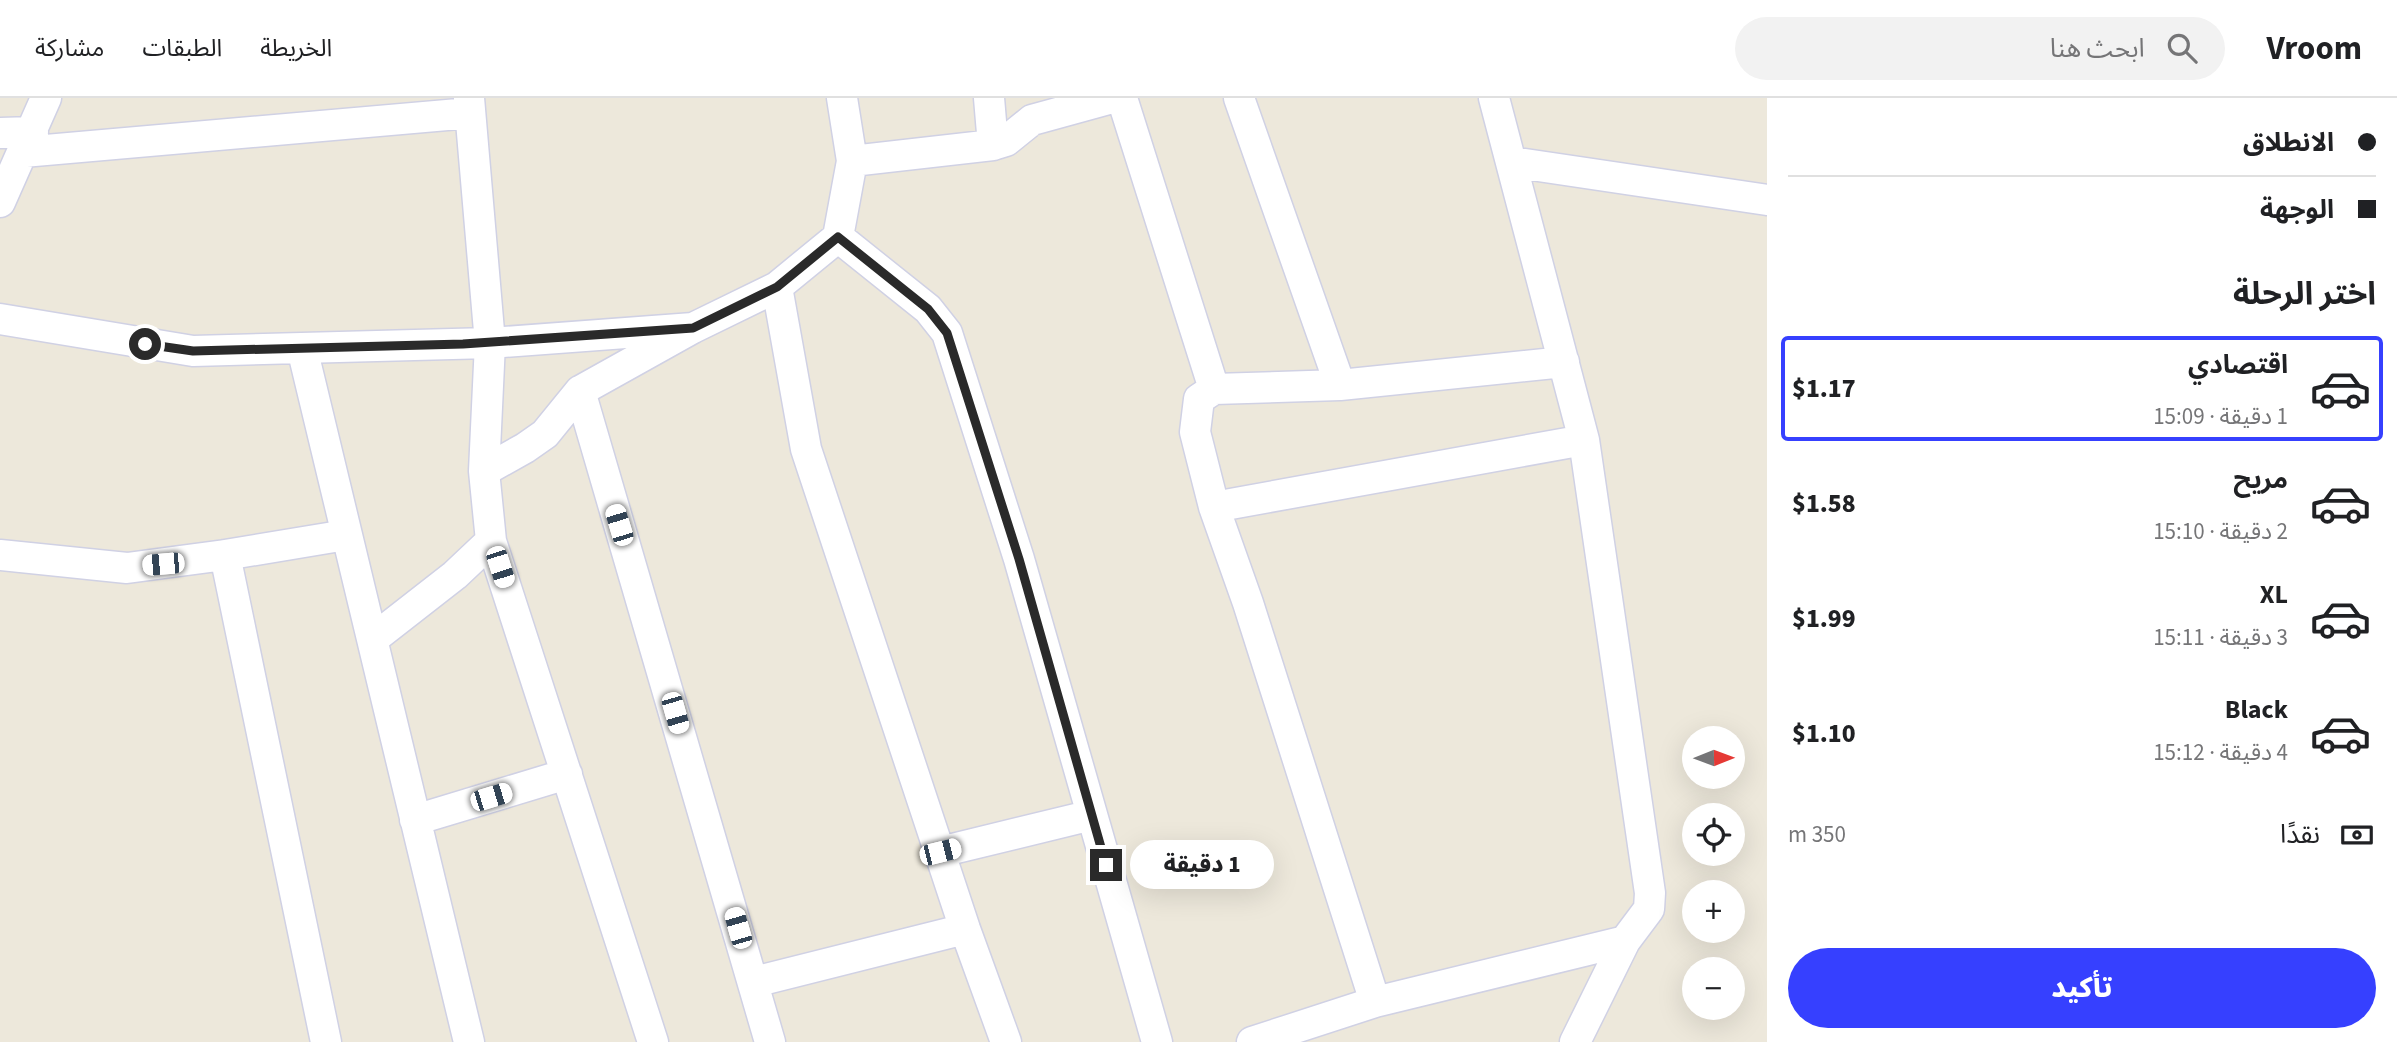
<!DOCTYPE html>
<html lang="ar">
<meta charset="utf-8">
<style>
body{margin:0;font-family:"Source Sans 3","Noto Sans Arabic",sans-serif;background:#f2f2f2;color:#202124;direction:rtl;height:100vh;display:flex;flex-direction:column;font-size:26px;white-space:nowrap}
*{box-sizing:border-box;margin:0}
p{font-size:23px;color:#757577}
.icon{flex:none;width:38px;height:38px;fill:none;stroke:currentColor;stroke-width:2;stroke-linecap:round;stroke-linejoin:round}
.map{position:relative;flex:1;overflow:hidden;direction:ltr}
.side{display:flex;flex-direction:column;background:#fff;width:630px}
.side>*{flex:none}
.guide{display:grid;align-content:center;height:154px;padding:0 21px;background:#fff}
.needle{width:46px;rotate:89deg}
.controls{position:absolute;left:1682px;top:628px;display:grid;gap:14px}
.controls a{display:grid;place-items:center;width:63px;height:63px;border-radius:50%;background:#fff;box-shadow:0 7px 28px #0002;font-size:35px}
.end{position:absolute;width:32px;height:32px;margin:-16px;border:9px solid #2a2a2a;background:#fff;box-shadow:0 0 0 4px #fff}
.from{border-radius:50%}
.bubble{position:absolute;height:49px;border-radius:24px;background:#fff;box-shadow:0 7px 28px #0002;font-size:23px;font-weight:800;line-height:49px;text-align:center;direction:rtl}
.car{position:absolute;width:21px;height:42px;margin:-21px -10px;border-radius:9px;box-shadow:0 0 5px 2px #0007;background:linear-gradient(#fff 24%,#345 0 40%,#fff 0 76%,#345 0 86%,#fff 0)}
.guide b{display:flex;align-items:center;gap:24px;height:66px;font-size:26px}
.guide b+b{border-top:2px solid #e0e0e0}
.guide i{width:18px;height:18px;background:#202124}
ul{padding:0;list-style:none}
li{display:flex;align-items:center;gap:21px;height:105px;margin:0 14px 10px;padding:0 7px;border:4px solid transparent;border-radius:7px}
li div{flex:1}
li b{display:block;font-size:26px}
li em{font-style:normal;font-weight:800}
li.current{border-color:#3640ff}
li>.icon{width:63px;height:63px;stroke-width:1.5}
h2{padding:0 21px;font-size:32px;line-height:84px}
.pay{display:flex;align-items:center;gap:18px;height:77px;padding:0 21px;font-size:26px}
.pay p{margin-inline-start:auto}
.action{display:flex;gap:14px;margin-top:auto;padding:14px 21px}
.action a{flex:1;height:80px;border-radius:42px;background:#3640ff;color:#fff;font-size:28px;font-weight:800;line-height:80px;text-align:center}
header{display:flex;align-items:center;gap:42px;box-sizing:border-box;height:98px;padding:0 35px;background:#fff;border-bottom:2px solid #e0e0e0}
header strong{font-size:33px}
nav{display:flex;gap:38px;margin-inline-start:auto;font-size:24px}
.search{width:490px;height:63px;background:#f2f2f2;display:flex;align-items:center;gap:18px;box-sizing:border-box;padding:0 24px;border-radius:38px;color:#757577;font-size:26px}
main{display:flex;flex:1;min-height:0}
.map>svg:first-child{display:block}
</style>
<header>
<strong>Vroom</strong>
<div class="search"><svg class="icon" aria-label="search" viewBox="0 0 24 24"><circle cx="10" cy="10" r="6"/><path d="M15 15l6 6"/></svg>ابحث هنا</div>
<nav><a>الخريطة</a><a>الطبقات</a><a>مشاركة</a></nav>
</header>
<main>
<section class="side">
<div class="guide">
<b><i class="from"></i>الانطلاق</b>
<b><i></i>الوجهة</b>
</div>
<h2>اختر الرحلة</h2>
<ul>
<li class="current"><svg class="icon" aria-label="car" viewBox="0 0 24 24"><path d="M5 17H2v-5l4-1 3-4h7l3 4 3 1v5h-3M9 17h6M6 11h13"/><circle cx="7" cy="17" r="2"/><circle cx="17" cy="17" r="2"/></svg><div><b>اقتصادي</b><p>1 دقيقة · 15:09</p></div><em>$1.17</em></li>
<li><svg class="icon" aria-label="car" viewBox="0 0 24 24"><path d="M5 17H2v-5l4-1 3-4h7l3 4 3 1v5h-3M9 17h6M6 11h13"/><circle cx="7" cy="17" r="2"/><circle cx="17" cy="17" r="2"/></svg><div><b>مريح</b><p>2 دقيقة · 15:10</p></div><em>$1.58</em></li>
<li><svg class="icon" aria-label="car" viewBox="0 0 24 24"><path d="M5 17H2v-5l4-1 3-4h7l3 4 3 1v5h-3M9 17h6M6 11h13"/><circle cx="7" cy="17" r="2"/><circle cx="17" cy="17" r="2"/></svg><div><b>XL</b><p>3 دقيقة · 15:11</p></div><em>$1.99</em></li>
<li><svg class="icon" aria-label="car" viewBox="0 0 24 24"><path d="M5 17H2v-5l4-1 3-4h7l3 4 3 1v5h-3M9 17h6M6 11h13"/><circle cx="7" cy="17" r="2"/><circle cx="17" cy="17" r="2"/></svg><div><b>Black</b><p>4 دقيقة · 15:12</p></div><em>$1.10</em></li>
</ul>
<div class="pay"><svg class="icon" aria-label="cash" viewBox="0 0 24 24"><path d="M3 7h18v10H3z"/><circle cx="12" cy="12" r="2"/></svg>نقدًا<p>350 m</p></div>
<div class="action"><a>تأكيد</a></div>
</section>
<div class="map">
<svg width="1767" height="944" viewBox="0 0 1767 944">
<rect width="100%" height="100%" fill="#ede8db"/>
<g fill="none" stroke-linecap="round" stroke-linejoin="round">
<defs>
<path id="minor" d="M469 0 490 245 484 373 491 443 653 944
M989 0 993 47
M1122 0 1214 291
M1239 0 1340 287
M1494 0 1584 342 1650 795 1649 811 1625 843 1575 944
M0 35 33 34
M23 54 470 15
M852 63 993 47 1006 43 1032 22 1112 0
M1511 64 1767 102
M0 104 46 0
M838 139 928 211 947 235 1019 461 1157 944
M777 189 806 351 965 831 1006 944
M0 221 193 253 490 245 693 230
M302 250 469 944
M580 293 770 944
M484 373 525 350 545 336 580 293 693 230 777 189 838 139 852 63 842 0
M1214 409 1584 342
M0 457 127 470 225 457 346 437
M225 457 326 944
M373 541 455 477 491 443
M415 722 567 676
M940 754 1092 717
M754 884 965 831
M1375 904 1248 505 1214 409 1195 334 1199 301 1214 291 1340 287 1564 264
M1252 944 1375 904 1625 843"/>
</defs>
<use href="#minor" stroke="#d0d1e4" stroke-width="33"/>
<use href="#minor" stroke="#fff" stroke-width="30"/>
</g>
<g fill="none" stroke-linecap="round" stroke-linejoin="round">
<path stroke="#2a2a2a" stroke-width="9" d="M145 246 193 253 463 246 693 230 777 189 838 139 928 211 947 235 1019 461 1106 767"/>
</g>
</svg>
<div class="controls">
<a><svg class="needle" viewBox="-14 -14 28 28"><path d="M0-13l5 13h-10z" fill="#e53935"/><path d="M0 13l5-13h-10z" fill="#757577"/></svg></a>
<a><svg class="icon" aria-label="locate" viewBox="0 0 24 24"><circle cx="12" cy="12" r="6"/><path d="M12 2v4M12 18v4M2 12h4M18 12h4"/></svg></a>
<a>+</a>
<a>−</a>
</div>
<i class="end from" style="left:145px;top:246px"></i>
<i class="end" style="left:1106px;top:767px"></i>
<div class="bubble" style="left:1130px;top:742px;width:144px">1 دقيقة</div>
<i class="car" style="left:619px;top:427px;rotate:343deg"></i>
<i class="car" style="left:163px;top:466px;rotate:265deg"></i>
<i class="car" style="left:500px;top:469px;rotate:162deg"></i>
<i class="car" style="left:675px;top:615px;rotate:164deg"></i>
<i class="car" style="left:491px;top:699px;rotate:73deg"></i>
<i class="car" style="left:940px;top:754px;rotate:76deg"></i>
<i class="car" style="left:738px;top:830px;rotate:344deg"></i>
</div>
</main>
